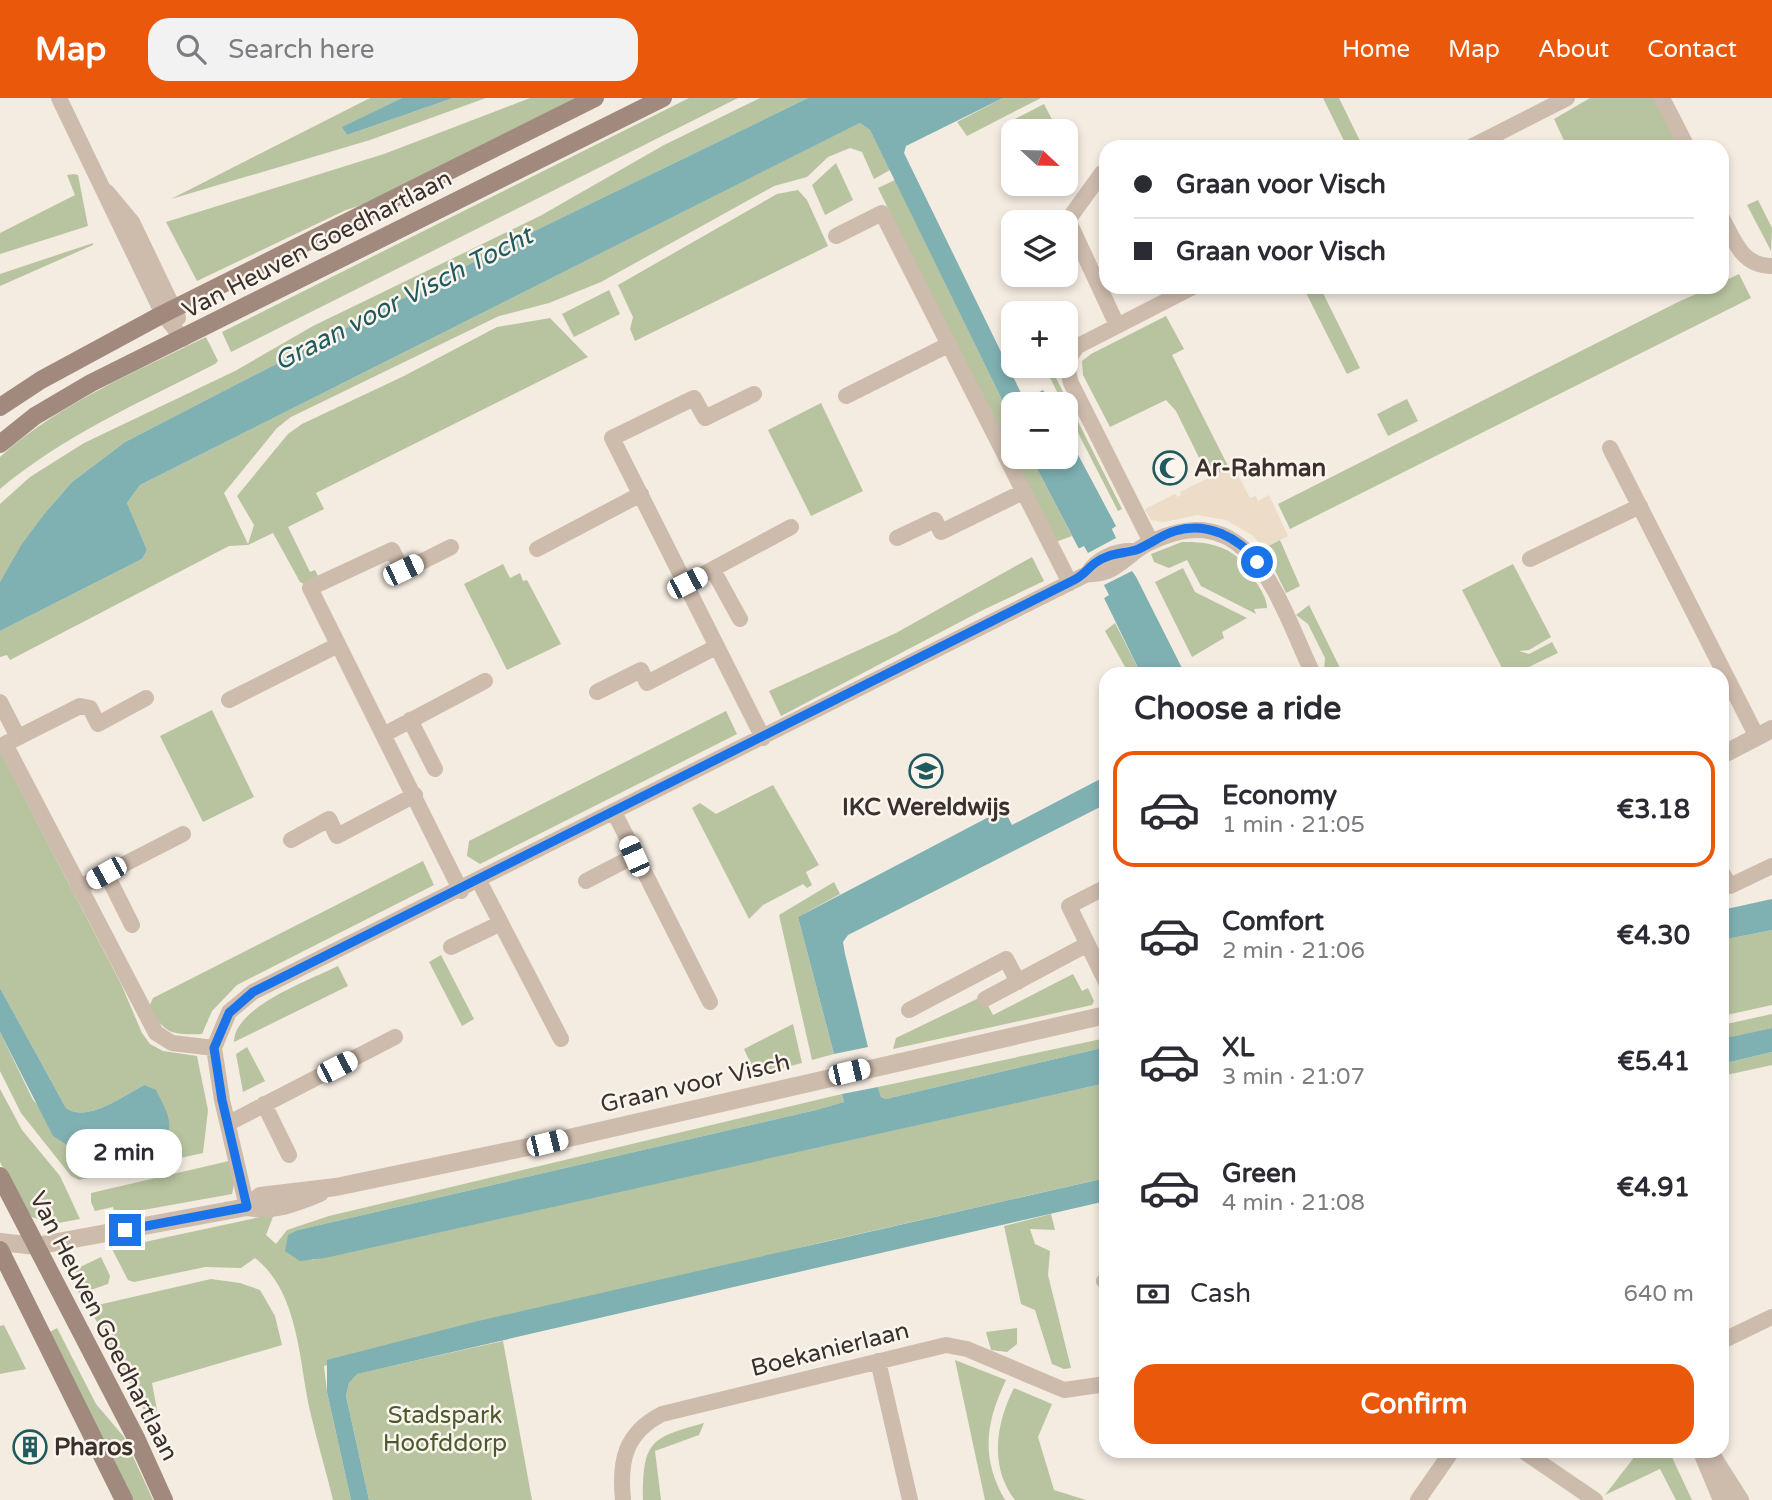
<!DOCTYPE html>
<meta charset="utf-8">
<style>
body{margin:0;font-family:"Varela Round",sans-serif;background:#f2f2f3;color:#2b2b33;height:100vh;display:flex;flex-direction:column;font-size:26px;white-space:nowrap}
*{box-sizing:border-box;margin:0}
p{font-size:23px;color:#7c7c81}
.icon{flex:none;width:38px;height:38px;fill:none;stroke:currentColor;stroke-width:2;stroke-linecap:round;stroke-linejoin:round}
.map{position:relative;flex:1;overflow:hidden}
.sheet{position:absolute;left:1099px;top:569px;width:630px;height:791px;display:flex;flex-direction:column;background:#fff;border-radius:21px;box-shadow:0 4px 10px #0003}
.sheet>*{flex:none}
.guide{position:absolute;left:1099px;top:42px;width:630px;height:154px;border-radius:21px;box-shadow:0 4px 10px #0003;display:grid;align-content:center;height:154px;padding:0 35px;background:#fff}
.needle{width:46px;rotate:112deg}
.tools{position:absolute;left:1001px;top:21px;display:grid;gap:14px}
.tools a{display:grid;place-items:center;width:77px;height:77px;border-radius:14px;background:#fff;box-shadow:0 4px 10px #0003;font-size:35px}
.end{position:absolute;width:32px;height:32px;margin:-16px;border:9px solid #1a73e8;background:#fff;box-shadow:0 0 0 4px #fff}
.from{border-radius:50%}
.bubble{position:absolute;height:49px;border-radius:21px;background:#fff;box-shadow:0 4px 10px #0003;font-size:23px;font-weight:800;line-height:49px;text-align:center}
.car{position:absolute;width:21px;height:42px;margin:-21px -10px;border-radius:9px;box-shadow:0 0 5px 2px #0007;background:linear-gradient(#fff 24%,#345 0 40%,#fff 0 76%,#345 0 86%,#fff 0)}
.guide b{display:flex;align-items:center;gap:24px;height:66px;font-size:26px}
.guide b+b{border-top:2px solid #e1e1e2}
.guide i{width:18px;height:18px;background:#2b2b33}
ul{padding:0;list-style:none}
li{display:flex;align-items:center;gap:21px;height:116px;margin:0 14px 10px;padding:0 21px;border:4px solid transparent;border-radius:21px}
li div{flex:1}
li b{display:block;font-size:26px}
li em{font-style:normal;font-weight:800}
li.current{border-color:#ea580c}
li>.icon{width:63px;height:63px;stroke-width:1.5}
h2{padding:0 35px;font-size:32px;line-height:84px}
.pay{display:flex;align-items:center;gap:18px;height:77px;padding:0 35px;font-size:26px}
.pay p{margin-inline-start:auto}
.action{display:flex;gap:14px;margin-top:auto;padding:14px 35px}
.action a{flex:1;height:80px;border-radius:21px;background:#ea580c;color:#fff;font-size:28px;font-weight:800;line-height:80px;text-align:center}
header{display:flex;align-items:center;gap:42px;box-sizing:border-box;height:98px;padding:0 35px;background:#ea580c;color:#fff}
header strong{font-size:33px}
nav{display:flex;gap:38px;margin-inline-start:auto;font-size:24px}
.search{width:490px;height:63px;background:#f2f2f3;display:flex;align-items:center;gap:18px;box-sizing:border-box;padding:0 24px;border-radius:21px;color:#7c7c81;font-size:26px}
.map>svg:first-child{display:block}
</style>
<header>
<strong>Map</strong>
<div class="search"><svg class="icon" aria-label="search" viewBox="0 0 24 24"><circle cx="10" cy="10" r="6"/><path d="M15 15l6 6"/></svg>Search here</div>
<nav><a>Home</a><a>Map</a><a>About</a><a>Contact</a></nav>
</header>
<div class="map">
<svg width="1772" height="1402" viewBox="0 0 1772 1402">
<rect width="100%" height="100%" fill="#f4ebe1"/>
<path fill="#b8c4a0" d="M370 0H402L343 29 347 37 453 0H486L370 42 171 101Z
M530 0H575L374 103 346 112 197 183 166 124 384 56Z
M689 0H738L231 254 222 234Z
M760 0H808L520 140 125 344 72 384 45 415 0 484V406L30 379 84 345 235 273 313 228 540 118 664 47Z
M1003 0H1041L967 38 957 24Z
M1323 0H1339L1363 49H1347Z
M1590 0H1655L1681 49H1567L1554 21Z
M1044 6 1058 33H1020L1007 25Z
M860 25 870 32 890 72 874 81 862 54 850 50 828 59 807 79 774 88 601 184 549 205 499 218 291 319 277 330 224 395 248 446 254 427 237 398 288 336 302 326 404 278 497 229 550 220 588 259 316 395 324 411 288 429 310 474 315 472 318 478 304 486 300 484 273 435 248 447 229 448 10 562 7 557 0 559V533L142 461 147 452 127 405 140 387Z
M836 65 853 102 825 117 812 87Z
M74 76 78 77 88 128 0 156V135L75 97 67 77Z
M895 82 1013 324V359H1031L1072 438 1053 445 878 90Z
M798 92 807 102 828 148 635 243 630 231 633 219 618 187 777 96Z
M1758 102 1772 130 1771 153 1747 107Z
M93 145V147L0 188V176Z
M1739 176 1751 200 1290 431 1278 406 1678 204 1712 189H1722V184Z
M1303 189H1320L1360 270 1347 276Z
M609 192 620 216 574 239 562 216Z
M1166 218 1184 251 1172 257 1229 370 1209 380 1176 313 1166 302 1110 329 1083 277 1082 263 1091 256Z
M206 239 218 263 215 266C141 304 64 337 0 391V359C58 306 137 273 206 239Z
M1053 274 1122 411 1118 413 1048 276Z
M1407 301 1418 323 1388 338 1377 316Z
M821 305 863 393 811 418 768 332Z
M1280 442 1300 488 1286 495 1264 450Z
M1182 444C1216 443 1241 452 1256 484 1261 492 1267 501 1267 510L1254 511 1256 516 1201 488 1187 462 1169 470 1154 464 1151 456Z
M1032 459 1044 483 981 513 781 618 769 593 896 535Z
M503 466 510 480 520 475 523 483 527 482 561 546 507 572 464 486Z
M1513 466 1551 539 1529 552 1519 553 1529 556 1552 544 1558 555 1514 576H1505L1462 492Z
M1183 470 1195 494 1247 520 1222 534 1224 540 1192 559 1155 484Z
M1309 507 1343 576 1324 573 1325 560 1308 526 1296 517Z
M1115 525 1141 576H1129L1105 533Z
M212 612 254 699 203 724 160 638Z
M726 613 737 636 480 766 467 758 469 743Z
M0 653 121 886 142 935 150 946 163 953 197 958 208 1012 203 1055 79 1082 71 1078 21 1015 0 973V934L33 1002 81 1053C111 1056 131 1038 156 1042L144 987C123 998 88 1025 66 1010L0 890Z
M773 687 819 767 806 774 812 787 807 790 803 786 763 807 749 821 692 710 700 705 716 716Z
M423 763 434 787 237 887 212 913 202 936C171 937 165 936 149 909L153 900Z
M834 784 840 796 798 819 834 956 812 962 779 817Z
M1772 832V907L1722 918V842Z
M441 857 474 921 462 928 429 864Z
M338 868 348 888 234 944C234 909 310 882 338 868Z
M1073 876 1082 893 1088 890 1094 903 1092 907 893 951 896 940 983 898 993 917Z
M1772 916V930L1722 942V927Z
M793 926 802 965 756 977 744 951Z
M1106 940V949L886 1001 881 999 878 989Z
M247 949 265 983 243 994 236 956Z
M1772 954V967L1722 978V966Z
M1106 985V1080L823 1144 324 1268 327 1294 351 1402H333C326 1373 317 1343 310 1313 299 1264 299 1194 255 1160L241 1170 205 1169 134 1184 128 1182 112 1151 274 1116 266 1137 276 1146 287 1132 329 1118 842 996 844 1004 816 1012 298 1132 312 1162Z
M0 991 22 1032 60 1078 80 1121 53 1126 32 1119 24 1112 0 1064Z
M229 1063 234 1086 232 1096 115 1117 113 1109 95 1113 91 1104V1095Z
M1051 1116 1055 1132 1030 1131 1035 1146 1050 1153 1048 1177 1071 1270 1064 1271 1052 1266 1035 1212 1021 1206 1004 1128Z
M101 1159 110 1178 108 1186 79 1196 75 1176 78 1170Z
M211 1181 240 1185 260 1192 275 1218 282 1247 152 1285 157 1312 150 1324 89 1209Z
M4 1227 26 1271 0 1276V1228Z
M57 1230 96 1306 124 1339 153 1402H130L48 1235Z
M1017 1230V1246L1007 1254 991 1252 986 1234Z
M503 1243 532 1402H369L346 1298 349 1285 356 1276Z
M955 1262 1006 1282C985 1326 981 1360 1005 1402H985Z
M1014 1290 1052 1306 1038 1339 1054 1392 1086 1402H1015C989 1369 996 1325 1014 1290Z
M704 1325 699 1337 655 1353 661 1402H643C643 1344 649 1340 704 1325Z
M1639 1353H1669L1692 1402H1676L1660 1371 1605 1397Z"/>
<path fill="#ecdcc8" d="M1233 368 1250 400 1256 398 1258 403 1269 397 1288 438 1264 450 1252 437 1226 422 1197 417 1164 424 1151 422 1145 411 1175 396 1177 399 1181 397 1180 394Z"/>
<path fill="#7fb0b2" d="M402 0H453L347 37 342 29Z
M808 0H1003L906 48 904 55 1022 297 1028 300 1043 292 1051 306H1013V324L870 32 860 25 140 387 127 405 147 452 142 461 0 533V484L22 446 45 415 72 384 125 344 520 140Z
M1066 334 1116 428 1112 431 1185 576H1141L1104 500 1108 497 1084 449 1079 451 1031 359H1066Z
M1106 678V706L848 837 843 844 845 856 868 949 834 956 798 819 1004 711 1012 727Z
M1772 801V832L1722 842V812Z
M0 890 66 1010C88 1025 123 998 144 987L156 992C163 1007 176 1025 165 1040L139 1041 109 1053 95 1054 72 1050 53 1038 0 934Z
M1772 930V954L1722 966V941Z
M1106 949V985L325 1160 300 1163 285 1153 288 1137 298 1132 816 1012 844 1004 842 996 878 989 881 999 886 1001Z
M1106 1080V1103L357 1276 349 1285 346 1298 369 1402H351L327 1294V1262L478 1223Z"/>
<path fill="#f4ebe1" d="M1119 427 1117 432 1140 479 1137 480 1132 473 1104 487 1109 497 1101 502 1104 496 1082 453 1076 452 1084 448 1088 455 1116 440 1112 431Z"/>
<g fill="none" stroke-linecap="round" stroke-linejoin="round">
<path stroke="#cdbbac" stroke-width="16" d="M59 0 163 216 183 241
M1662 0 1687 49
M1471 49 1567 0
M1102 75 1068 122 1117 227
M107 94 132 124 178 220
M1722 120C1735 144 1742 168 1772 168
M836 138 882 115 1070 485
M754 296 705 320 694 300 612 340 763 640
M846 298 948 247
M1610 350 1757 639
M897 440 935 422 941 434 1023 394
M1151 444 1071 285C1066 268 1066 261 1078 248L1193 189
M451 449 403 473 392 452 310 490 461 793
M537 451 641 396
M1530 461 1640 408
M713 472 740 521
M1087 476C1097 460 1116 452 1134 453
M687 485 791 429
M597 594 641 572 647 585 716 549
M146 600 98 626 90 610 80 608 5 646 156 935 172 945 214 950 229 914 253 894 1087 476C1115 478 1126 457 1147 446 1250 393 1278 502 1313 576
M229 602 338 547
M0 604 18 639
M410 622 435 671
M385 636 485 583
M614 714 710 904
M291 742 329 721 337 738 415 697
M106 775 132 827
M1722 775 1730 788 1772 768
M479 783 561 941
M586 783 634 758
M1106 789 1069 808 1106 884
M78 790 183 736
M451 849 499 826
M985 901 1086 847
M909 912 1006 861 1018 884
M214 950 222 1002 247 1109
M264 1006 289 1057
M229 1025 395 939
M1104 1183 1106 1182
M1722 1243 1772 1219
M878 1263 910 1402
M1523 1353 1595 1402
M623 1402C619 1363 625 1335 662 1316L946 1247 967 1251 1064 1292 1106 1286
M1418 1402 1452 1353"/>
<path stroke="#cdbbac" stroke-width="18" d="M1722 657 1772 631
M247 1109 260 1098 336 1089 547 1045 1106 917
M0 1144 36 1148 247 1109C273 1114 296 1105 320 1095
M1709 1353 1740 1402
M1704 1359 1722 1402"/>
<path stroke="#a18a7d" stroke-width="18" d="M0 309 41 282 163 216 595 0
M0 346 35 318 91 285 663 0
M0 1078 136 1340 164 1402
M0 1152 124 1402"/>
</g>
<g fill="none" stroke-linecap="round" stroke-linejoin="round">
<path stroke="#1a73e8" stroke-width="9" d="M125 1132 247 1109 222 1002 214 950 229 915 253 894 1074 482C1084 477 1087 471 1095 465 1108 455 1122 456 1136 452 1149 447 1161 437 1175 433 1206 423 1239 439 1257 464"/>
</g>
<defs>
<symbol id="mosque-ring" viewBox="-11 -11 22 22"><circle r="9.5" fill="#fbf5ee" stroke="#1f5a5e" stroke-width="1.5"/><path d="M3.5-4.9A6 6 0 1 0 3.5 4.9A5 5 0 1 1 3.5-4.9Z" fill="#1f5a5e"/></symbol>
<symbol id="school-ring" viewBox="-11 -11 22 22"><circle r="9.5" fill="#fbf5ee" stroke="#1f5a5e" stroke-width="1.5"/><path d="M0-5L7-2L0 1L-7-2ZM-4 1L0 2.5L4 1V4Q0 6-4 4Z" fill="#1f5a5e"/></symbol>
<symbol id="building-ring" viewBox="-11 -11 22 22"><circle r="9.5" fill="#fbf5ee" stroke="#1f5a5e" stroke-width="1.5"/><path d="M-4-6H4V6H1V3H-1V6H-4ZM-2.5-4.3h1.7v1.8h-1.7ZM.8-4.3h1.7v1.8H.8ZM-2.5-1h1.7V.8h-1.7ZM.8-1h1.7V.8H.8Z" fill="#1f5a5e"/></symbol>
</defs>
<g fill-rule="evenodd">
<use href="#mosque-ring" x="1151" y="351" width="38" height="38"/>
<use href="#school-ring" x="907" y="654" width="38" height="38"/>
<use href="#building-ring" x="11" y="1330" width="38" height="38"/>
</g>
<g text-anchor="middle" stroke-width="5" stroke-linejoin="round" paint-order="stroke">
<g font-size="24" fill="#3b302b" stroke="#fbf5ee">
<text transform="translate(317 146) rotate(-27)" y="8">Van Heuven Goedhartlaan</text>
<text transform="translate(695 985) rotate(-13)" y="8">Graan voor Visch</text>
<text transform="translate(104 1228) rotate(63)" y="8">Van Heuven Goedhartlaan</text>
<text transform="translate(830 1251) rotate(-14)" y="8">Boekanierlaan</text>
</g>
<g font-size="24" font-weight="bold" fill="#3b302b" stroke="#fbf5ee" text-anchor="start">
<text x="1194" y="378">Ar-Rahman</text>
<text x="926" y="717" text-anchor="middle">IKC Wereldwijs</text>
<text x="54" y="1357">Pharos</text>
</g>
<g font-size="24" fill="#4a5a2e" stroke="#fbf5ee">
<text x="445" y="1325">Stadspark<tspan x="445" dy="28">Hoofddorp</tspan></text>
</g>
<g font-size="26" font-style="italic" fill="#1f5a5e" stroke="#fbf5ee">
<text transform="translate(403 200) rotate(-27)" y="9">Graan voor Visch Tocht</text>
</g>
</g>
</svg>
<div class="tools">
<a><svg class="needle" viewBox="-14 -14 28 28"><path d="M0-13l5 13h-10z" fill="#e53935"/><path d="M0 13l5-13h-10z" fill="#7c7c81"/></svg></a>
<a><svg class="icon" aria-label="layers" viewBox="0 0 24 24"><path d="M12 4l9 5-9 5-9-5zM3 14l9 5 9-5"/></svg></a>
<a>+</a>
<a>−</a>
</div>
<i class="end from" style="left:1257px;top:464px"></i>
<i class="end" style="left:125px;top:1132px"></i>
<div class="bubble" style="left:66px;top:1031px;width:116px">2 min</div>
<i class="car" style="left:403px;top:472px;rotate:64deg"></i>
<i class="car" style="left:687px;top:485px;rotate:63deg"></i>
<i class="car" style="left:634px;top:758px;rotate:336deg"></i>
<i class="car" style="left:106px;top:775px;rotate:241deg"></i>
<i class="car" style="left:337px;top:969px;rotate:63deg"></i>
<i class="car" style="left:849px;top:974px;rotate:77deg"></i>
<i class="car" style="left:547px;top:1045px;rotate:76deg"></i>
<div class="guide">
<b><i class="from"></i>Graan voor Visch</b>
<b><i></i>Graan voor Visch</b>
</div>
<section class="sheet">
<h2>Choose a ride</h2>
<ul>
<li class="current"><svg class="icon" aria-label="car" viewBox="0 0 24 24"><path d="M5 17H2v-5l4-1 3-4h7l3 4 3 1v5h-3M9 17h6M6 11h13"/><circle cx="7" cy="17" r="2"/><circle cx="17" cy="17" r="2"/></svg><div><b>Economy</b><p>1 min · 21:05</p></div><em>€3.18</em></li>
<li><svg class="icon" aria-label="car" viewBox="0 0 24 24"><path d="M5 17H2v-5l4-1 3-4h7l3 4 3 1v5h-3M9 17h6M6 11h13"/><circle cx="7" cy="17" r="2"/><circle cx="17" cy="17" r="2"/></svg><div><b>Comfort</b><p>2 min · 21:06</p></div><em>€4.30</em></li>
<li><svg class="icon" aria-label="car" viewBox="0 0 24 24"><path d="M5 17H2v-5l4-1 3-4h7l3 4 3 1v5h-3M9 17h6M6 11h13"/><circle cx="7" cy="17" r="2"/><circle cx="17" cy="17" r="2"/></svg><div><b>XL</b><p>3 min · 21:07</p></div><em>€5.41</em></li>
<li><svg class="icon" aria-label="car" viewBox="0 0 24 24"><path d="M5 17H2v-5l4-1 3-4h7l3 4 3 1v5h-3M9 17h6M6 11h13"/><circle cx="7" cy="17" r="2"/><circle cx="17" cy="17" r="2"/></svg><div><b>Green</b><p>4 min · 21:08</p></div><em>€4.91</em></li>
</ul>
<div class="pay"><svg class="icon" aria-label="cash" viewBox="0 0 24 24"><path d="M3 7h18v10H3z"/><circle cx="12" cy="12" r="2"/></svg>Cash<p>640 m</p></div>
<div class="action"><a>Confirm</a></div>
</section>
</div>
